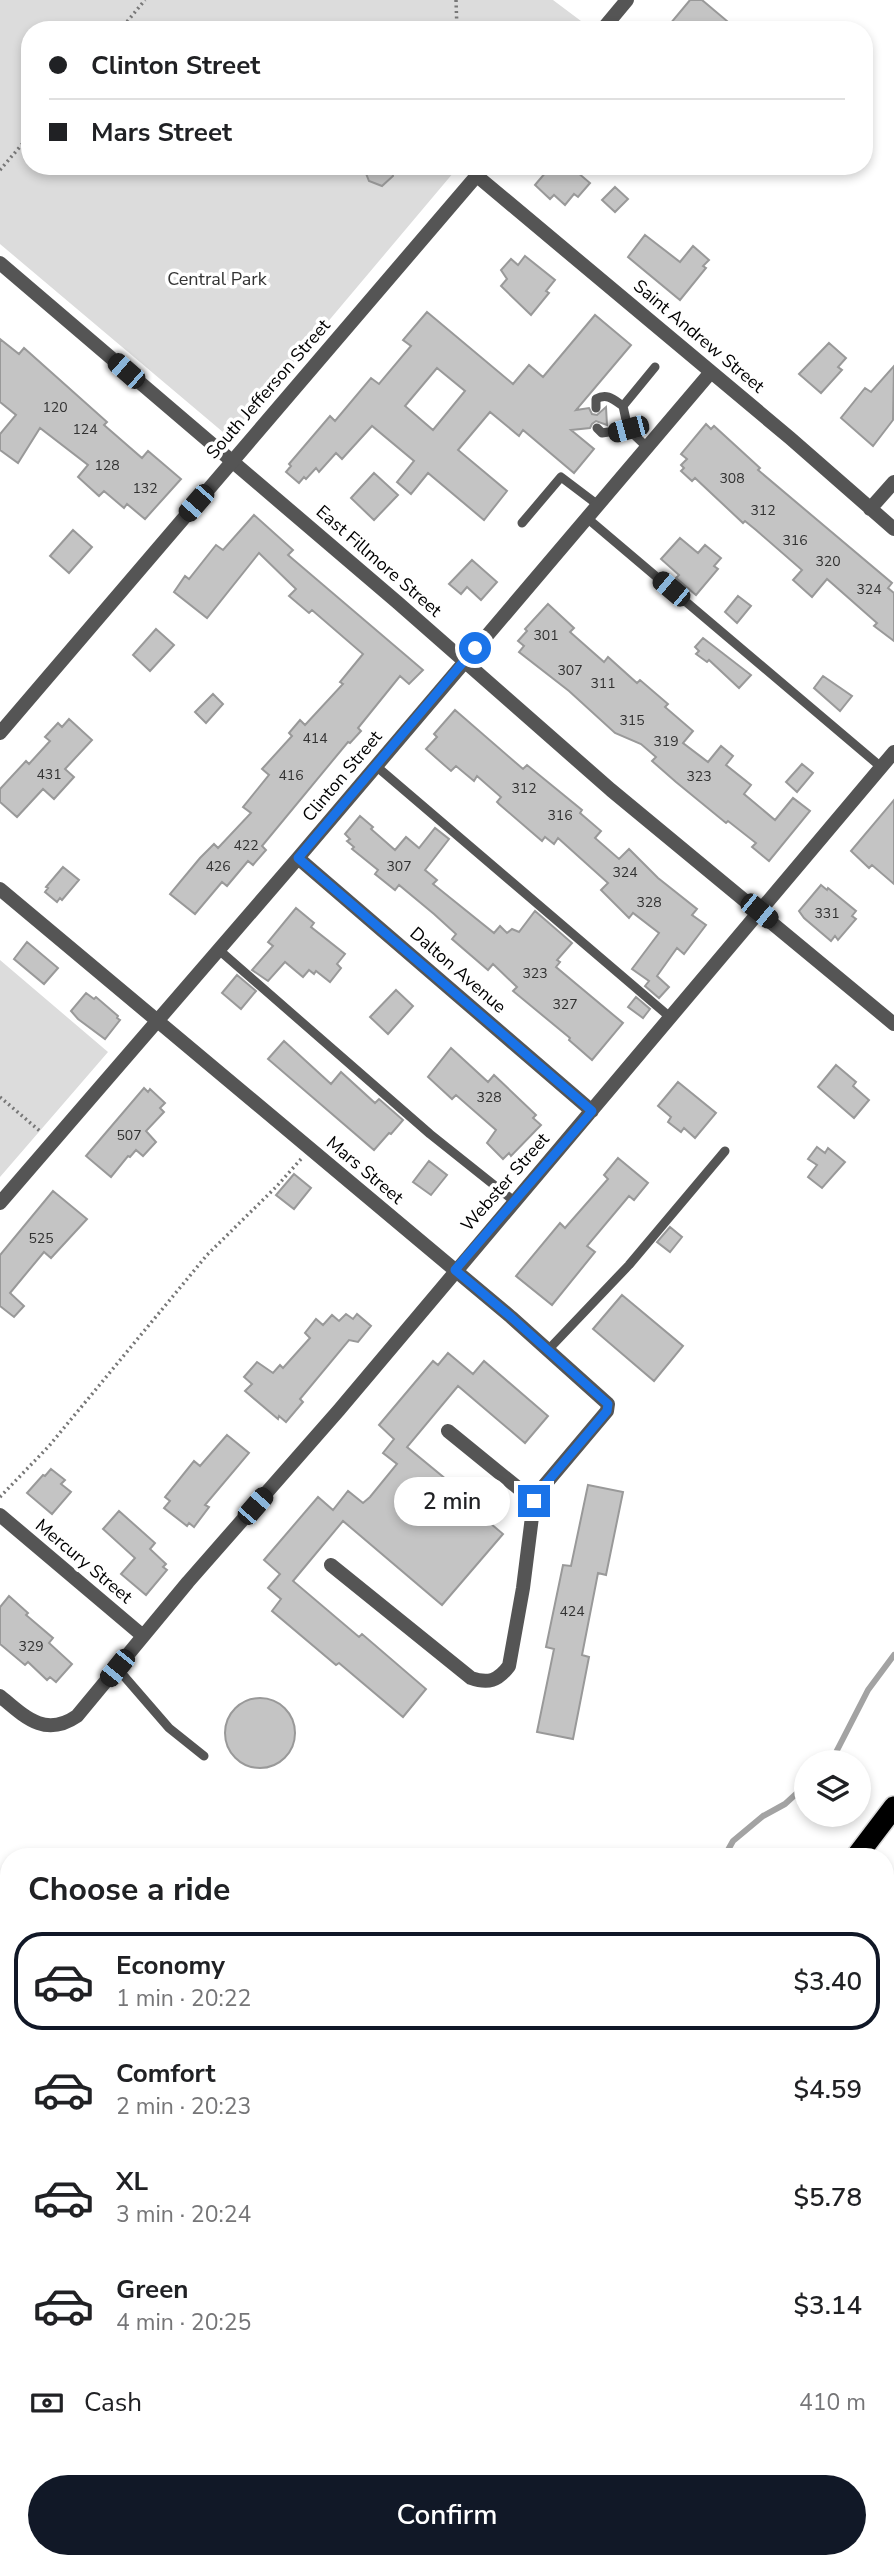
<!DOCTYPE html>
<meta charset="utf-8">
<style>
body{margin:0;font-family:"Nunito Sans",sans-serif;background:#f6f6f6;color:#202124;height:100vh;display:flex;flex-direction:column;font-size:26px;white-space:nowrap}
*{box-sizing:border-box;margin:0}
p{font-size:23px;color:#757577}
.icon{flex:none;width:38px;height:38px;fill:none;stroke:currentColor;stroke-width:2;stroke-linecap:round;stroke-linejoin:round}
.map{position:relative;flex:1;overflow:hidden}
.panel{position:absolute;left:0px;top:1848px;width:894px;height:721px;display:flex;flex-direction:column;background:#fff;border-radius:28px 28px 0 0;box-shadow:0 4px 10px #0003}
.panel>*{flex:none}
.banner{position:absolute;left:21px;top:21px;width:852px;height:154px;border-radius:28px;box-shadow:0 4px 10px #0003;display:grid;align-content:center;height:154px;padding:0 28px;background:#fff}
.controls{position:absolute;left:794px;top:1750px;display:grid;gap:14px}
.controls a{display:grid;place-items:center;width:77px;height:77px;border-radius:50%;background:#fff;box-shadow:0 4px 10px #0003;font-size:35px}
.end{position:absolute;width:32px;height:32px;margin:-16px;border:9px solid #1a73e8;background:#fff;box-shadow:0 0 0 4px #fff}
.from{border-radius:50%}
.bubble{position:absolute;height:49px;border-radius:24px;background:#fff;box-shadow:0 4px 10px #0003;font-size:23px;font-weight:600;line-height:49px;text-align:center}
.car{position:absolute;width:21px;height:42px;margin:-21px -10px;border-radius:9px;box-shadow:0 0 5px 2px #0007;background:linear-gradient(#222 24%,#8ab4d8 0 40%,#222 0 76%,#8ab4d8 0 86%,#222 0)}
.banner b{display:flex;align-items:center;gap:24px;height:66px;font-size:26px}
.banner b+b{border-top:2px solid #e0e0e0}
.banner i{width:18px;height:18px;background:#202124}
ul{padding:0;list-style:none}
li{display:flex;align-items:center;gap:21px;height:98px;margin:0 14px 10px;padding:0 14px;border:4px solid transparent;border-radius:28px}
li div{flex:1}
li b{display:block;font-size:26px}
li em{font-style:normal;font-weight:600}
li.selected{border-color:#111827}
li>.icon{width:63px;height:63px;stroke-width:1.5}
h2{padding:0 28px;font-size:32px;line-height:84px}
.pay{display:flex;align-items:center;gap:18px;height:77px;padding:0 28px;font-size:26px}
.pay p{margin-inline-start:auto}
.primary-button{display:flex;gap:14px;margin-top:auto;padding:14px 28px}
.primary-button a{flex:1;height:80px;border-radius:42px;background:#111827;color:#fff;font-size:28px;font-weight:600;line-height:80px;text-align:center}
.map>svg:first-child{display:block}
</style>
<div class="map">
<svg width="894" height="2569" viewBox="0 0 894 2569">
<rect width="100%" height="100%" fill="#fff"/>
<path fill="#dcdcdc" d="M0 0H553L581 21 574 30H30V166H459L230 438 0 244Z
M0 960 108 1052 0 1177Z"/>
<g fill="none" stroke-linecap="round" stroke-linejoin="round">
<path stroke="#a3a3a3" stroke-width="6" d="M831 1762 868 1690 894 1655
M724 1857 733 1841 763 1816 785 1804 807 1784
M0 2258 9 2255"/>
</g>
<path fill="#c4c4c4" stroke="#999" stroke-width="2" fill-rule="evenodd" d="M690 0H702L727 21 719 30H665Z
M363 166H390L393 176 382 186 369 181Z
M551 166H570L590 183 578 197 574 194 565 205 554 195 550 199 535 185Z
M615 187 628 199 615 212 602 200Z
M645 235 680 262 693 246 709 260 703 266 706 268 680 300 628 257Z
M525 256 555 280 546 291 549 293 531 315 501 286 507 279 501 270 511 259 518 265Z
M427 312 513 384 529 365 543 377 595 315 631 345 576 410 589 408 592 414 597 415 606 407 607 425 596 421 592 424 590 428 571 430 594 449 574 473 523 430 519 436 490 412 458 450 507 491 484 520 428 473 411 494 397 482 414 461 372 426 342 459 336 453 319 472 316 468 306 479 304 477 299 483 286 472 291 466 289 464 330 416 335 421 371 378 379 384 411 346 403 340ZM437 368 465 391 433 430 405 406Z
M0 339 19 354 24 348 107 422 104 425 142 458 148 451 181 479 145 519 127 504 124 508 104 491 99 496 78 477 88 465 40 428 18 463 0 450V434L16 415 0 402Z
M829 343 846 358 838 367 842 370 821 393 799 374Z
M894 366 893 420 873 446 841 418 865 388 871 392Z
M706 424 711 429 714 426 760 468 758 470 892 583 888 588 894 593V641L874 626 877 623 827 579 812 597 793 580 802 570 756 530 745 521 743 523 695 478 692 481 681 471 684 468 681 465 687 459 681 454Z
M374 473 398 495 374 520 351 498Z
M254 515 293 550 288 555 423 670 409 684 400 676 358 728 361 731 350 743 348 742 262 846 266 850 253 865 248 861 227 886 222 882 195 914 170 894 200 858 214 844 218 848 251 813 243 807 269 775 262 769 292 736 289 733 300 720 305 725 343 684 340 682 363 654 312 610 309 613 289 596 296 589 259 553 207 618 174 592 185 576 189 579 216 545 223 550Z
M73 530 92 547 69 573 50 556Z
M680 538 698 553 705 545 721 558 714 566 718 569 696 595 676 578 679 575 661 559Z
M472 560 497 582 481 600 467 587 461 594 449 584Z
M738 596 751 606 737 623 725 612Z
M548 604 574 628 570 632 604 662 608 657 637 683 640 680 668 704 665 707 693 731 683 743 708 762 721 746 733 756 726 765 751 785 744 794 775 820 793 798 810 811 769 861 752 847 756 843 728 821 726 823 676 782 652 761 656 757 641 744 615 733 569 691 519 652 524 646 518 641 527 631 525 629Z
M156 629 174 645 150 671 133 655Z
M703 638 751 675 739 688 709 660 707 662 696 654 699 651 695 647Z
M823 676 852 696 840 711 814 688Z
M213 694 223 704 206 723 195 712Z
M455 710 523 769 527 765 582 810 580 813 601 831 595 838 619 859 629 849 658 878 697 909 692 915 706 925 684 954 677 948 657 976 669 987 659 998 645 986 649 981 632 969 659 933 633 913 629 918 601 890 608 883 558 838 554 844 545 837 542 841 499 804 497 802 501 797 477 776 474 781 456 766 451 771 426 749 437 737 434 734Z
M69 719 92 740 65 769 74 777 54 799 43 789 17 817 0 802V789L26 761 29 764 50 741 45 737 58 723 62 727Z
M802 764 813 773 797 792 786 782Z
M894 800V884L872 865 869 868 851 851Z
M360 816 373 827 371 829 395 850 406 837 419 848 435 828 449 839 425 870 437 880 433 884 494 933 500 926 507 933 512 929 519 932 535 911 572 943 557 960 560 962 556 967 623 1023 592 1060 569 1040 570 1038 513 991 517 987 493 964 488 970 452 939 456 934 434 914 399 885 395 890 375 874 378 870 352 849 354 847 347 841 350 839 345 834Z
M63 867 79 880 62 900 60 898 57 902 45 892 48 888 46 887Z
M821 885 827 890 828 888 856 911 852 916 856 919 838 940 835 936 831 941 804 918 799 911Z
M296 908 314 923 311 927 345 954 337 964 341 968 330 982 316 971 314 974 309 970 303 977 285 962 268 981 252 970 273 946 268 942Z
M27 942 58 968 44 984 14 959Z
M237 975 256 991 241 1009 222 993Z
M396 990 413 1006 388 1034 370 1017Z
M86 993 94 999 96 997 118 1016 117 1018 120 1020 105 1039 78 1019 71 1011Z
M636 997 650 1009 643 1018 628 1007Z
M284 1041 331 1084 341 1072 375 1103 379 1099 403 1120 391 1134 389 1133 374 1150 268 1059Z
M451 1048 488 1082 494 1075 536 1115 533 1118 541 1125 511 1156 509 1153 503 1159 487 1143 496 1130 456 1095 452 1099 428 1077Z
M836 1065 856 1082 853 1086 869 1100 854 1118 818 1087Z
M678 1082 716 1113 695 1138 684 1128 681 1132 668 1122 671 1117 658 1106Z
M144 1088 148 1092 150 1089 165 1103 160 1108 164 1112 146 1131 156 1142 143 1156 136 1150 130 1157 128 1156 111 1177 86 1156Z
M817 1147 825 1153 828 1148 845 1162 822 1188 808 1177 817 1165 808 1159Z
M618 1158 648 1183 634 1200 629 1196 587 1246 595 1252 552 1305 516 1276 560 1223 565 1228 608 1179 604 1175Z
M429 1161 447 1175 431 1195 413 1182Z
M294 1174 311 1188 294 1209 276 1195Z
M53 1191 87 1219 51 1258 44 1252 10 1293 24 1306 14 1317 0 1306V1255Z
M670 1227 682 1237 670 1252 657 1242Z
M622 1295 683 1346 654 1381 593 1329Z
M346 1314 353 1319 357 1314 371 1326 358 1342 349 1340 300 1399 303 1402 286 1422 279 1416 278 1419 245 1391 252 1384 244 1377 257 1362 273 1373 280 1365 283 1368 310 1338 305 1333 316 1319 323 1325 332 1315 339 1321Z
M448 1353 473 1374 484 1361 548 1416 525 1443 458 1386 407 1447 475 1503 471 1507 503 1534 442 1605 343 1521 293 1581 359 1637 362 1634 426 1689 403 1717 339 1663 336 1665 272 1611 281 1599 268 1588 280 1574 264 1560 318 1497 333 1510 348 1491 363 1503 370 1497 397 1464 383 1453 394 1439 379 1425 433 1361 438 1365Z
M227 1435 249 1453 205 1505 209 1507 194 1527 189 1523 187 1526 164 1508 170 1501 165 1497 194 1461 200 1466Z
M51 1469 65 1480 61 1484 71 1492 52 1514 27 1493 43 1475 45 1476Z
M588 1485 623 1492 606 1575 598 1573 582 1655 589 1657 573 1739 537 1732 554 1649 546 1647 563 1565 571 1566Z
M119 1511 155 1543 150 1549 166 1564 163 1567 167 1570 146 1595 121 1574 135 1558 103 1529Z
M9 1596 28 1613 26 1615 53 1638 49 1643 72 1664 56 1682 50 1677 47 1680 28 1662 25 1665 0 1644V1607Z
M225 1733a35 35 0 1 1 70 0a35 35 0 1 1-70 0Z"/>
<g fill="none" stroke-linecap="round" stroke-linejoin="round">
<defs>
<path id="motorway" d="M856 1857 894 1807
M886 1934 894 1920
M886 1979 894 1968
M886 2161 894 2149
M886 2218 894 2206
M886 2244 894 2233
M246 2569 266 2560
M584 2569V2560
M661 2569 663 2560
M696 2569 699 2560"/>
</defs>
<use href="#motorway" stroke="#dbdbdb" stroke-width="24"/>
<path stroke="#777" stroke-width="3.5" stroke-dasharray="2 3.5" stroke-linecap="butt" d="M456 0 457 30
M120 30 145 0
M0 170 30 135
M0 1097 41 1132
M0 1497 49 1446 207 1255 277 1186 301 1159"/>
<path stroke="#555" stroke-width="9" d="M596 408V399C607 393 613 399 623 406
M597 428 602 433 628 429
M648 448 628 429 623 406 655 367
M587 518 881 767
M522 523 561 477 598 505
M376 766 671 1018
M219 950 430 1134 514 1201
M548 1350 629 1265 725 1151
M117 1668 169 1728 204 1756
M0 2445 9 2444"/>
<path stroke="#555" stroke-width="14" d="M477 176 790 438 894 529
M0 263 397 602 611 790 894 1024
M870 509 894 482
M298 858 592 1111
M0 889 511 1317 608 1404 607 1411 537 1494 534 1501
M0 1203 298 858 711 372
M0 1515 143 1636
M331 1565 471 1678C488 1684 498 1681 509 1666L523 1588 534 1501 448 1431
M0 1696C25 1717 45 1738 77 1716L188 1582 339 1410 894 752"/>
<path stroke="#555" stroke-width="14" d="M602 30 627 0
M0 733 485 166"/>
<use href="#motorway" stroke="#000" stroke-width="21"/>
</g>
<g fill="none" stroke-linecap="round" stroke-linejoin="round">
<path stroke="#1a73e8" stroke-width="9" d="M475 648 298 858 592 1111 455 1270 511 1317 608 1404 607 1411 537 1494 534 1501"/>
</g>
<g text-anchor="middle" stroke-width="7" stroke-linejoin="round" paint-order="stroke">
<g font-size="14" fill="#313131">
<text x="55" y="412">120</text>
<text x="85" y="434">124</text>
<text x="107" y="470">128</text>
<text x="732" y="483">308</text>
<text x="145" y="493">132</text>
<text x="763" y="515">312</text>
<text x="795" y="545">316</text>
<text x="828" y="566">320</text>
<text x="869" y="594">324</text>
<text x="546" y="640">301</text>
<text x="570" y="675">307</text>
<text x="603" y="688">311</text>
<text x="632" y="725">315</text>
<text x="315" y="743">414</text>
<text x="666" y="746">319</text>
<text x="49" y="779">431</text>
<text x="291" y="780">416</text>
<text x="699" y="781">323</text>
<text x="524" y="793">312</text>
<text x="560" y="820">316</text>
<text x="246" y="850">422</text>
<text x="218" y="871">426</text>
<text x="399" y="871">307</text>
<text x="625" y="877">324</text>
<text x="649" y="907">328</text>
<text x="827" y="918">331</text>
<text x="535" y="978">323</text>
<text x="565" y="1009">327</text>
<text x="489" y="1102">328</text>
<text x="129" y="1140">507</text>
<text x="41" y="1243">525</text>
<text x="572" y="1616">424</text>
<text x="31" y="1651">329</text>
</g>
<g font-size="18" fill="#333" stroke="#fff">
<text x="217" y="285">Central Park</text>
</g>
<g font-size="18" fill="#000" stroke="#fff">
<text transform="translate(699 336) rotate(40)" y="6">Saint Andrew Street</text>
<text transform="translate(268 389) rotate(-49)" y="6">South Jefferson Street</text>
<text transform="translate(379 561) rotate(41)" y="6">East Fillmore Street</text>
<text transform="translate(342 776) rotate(-50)" y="6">Clinton Street</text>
<text transform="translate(458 970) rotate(41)" y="6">Dalton Avenue</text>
<text transform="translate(365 1170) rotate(40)" y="6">Mars Street</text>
<text transform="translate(505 1182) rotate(-49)" y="6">Webster Street</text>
<text transform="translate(84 1561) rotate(40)" y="6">Mercury Street</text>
</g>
</g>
</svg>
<div class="controls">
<a><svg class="icon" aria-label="layers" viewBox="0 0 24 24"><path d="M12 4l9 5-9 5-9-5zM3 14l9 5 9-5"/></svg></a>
</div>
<i class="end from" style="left:475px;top:648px"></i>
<i class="end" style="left:534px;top:1501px"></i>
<div class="bubble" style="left:394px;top:1477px;width:116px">2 min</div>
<i class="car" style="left:126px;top:371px;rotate:311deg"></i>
<i class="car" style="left:628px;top:429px;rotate:255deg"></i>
<i class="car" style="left:196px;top:503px;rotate:221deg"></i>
<i class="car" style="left:671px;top:589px;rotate:310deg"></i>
<i class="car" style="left:759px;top:911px;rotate:129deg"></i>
<i class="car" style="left:255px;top:1506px;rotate:41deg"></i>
<i class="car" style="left:117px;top:1668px;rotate:219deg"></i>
<div class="banner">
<b><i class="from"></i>Clinton Street</b>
<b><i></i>Mars Street</b>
</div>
<section class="panel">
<h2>Choose a ride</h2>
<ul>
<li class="selected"><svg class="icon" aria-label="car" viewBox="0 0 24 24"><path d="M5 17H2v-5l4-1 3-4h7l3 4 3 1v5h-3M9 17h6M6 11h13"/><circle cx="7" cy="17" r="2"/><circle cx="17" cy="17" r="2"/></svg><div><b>Economy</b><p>1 min · 20:22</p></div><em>$3.40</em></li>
<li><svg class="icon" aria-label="car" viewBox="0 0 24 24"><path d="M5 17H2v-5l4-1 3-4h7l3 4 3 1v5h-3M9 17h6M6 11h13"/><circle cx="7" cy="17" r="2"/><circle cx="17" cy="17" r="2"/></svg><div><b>Comfort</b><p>2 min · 20:23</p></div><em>$4.59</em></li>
<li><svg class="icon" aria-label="car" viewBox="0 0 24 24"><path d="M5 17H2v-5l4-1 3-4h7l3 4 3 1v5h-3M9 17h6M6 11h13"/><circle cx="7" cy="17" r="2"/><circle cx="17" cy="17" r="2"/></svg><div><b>XL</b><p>3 min · 20:24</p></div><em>$5.78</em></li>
<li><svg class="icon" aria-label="car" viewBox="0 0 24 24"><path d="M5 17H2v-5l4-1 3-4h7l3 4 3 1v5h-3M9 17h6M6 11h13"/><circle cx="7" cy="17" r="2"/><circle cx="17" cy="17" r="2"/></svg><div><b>Green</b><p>4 min · 20:25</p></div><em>$3.14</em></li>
</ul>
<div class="pay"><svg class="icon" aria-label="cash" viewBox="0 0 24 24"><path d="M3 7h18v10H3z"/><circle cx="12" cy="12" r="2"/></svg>Cash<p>410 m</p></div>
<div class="primary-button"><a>Confirm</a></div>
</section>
</div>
